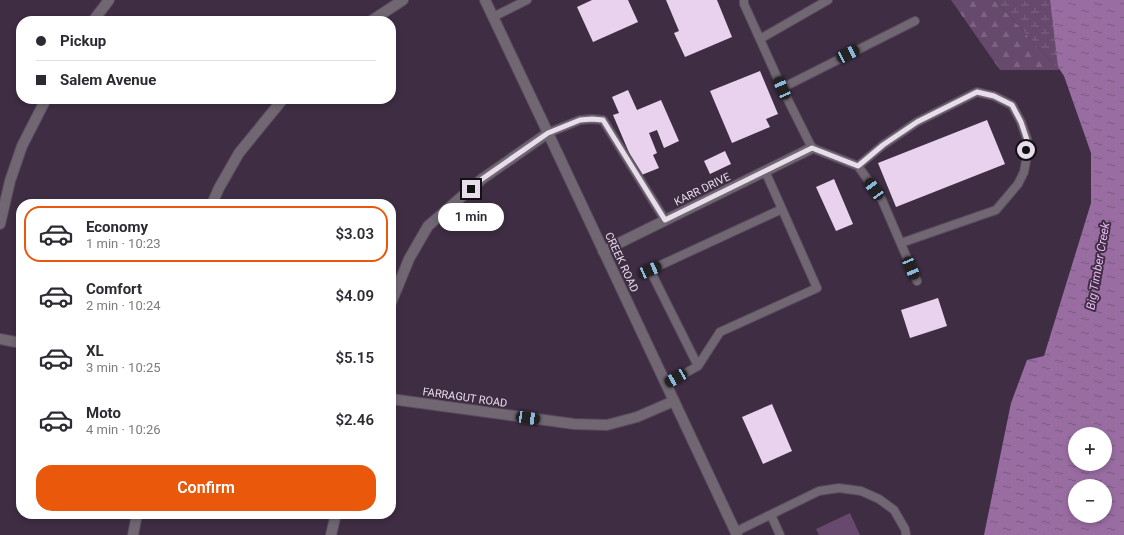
<!DOCTYPE html>
<meta charset="utf-8">
<style>
body{margin:0;font-family:Roboto,sans-serif;background:#f7f7f7;color:#2b2b33;height:100vh;display:flex;flex-direction:column;font-size:15px;white-space:nowrap}
*{box-sizing:border-box;margin:0}
p{font-size:13px;color:#7c7c81}
.icon{flex:none;width:22px;height:22px;fill:none;stroke:currentColor;stroke-width:2;stroke-linecap:round;stroke-linejoin:round}
.map{position:relative;flex:1;overflow:hidden}
.panel{position:absolute;left:16px;top:199px;width:380px;height:320px;display:flex;flex-direction:column;background:#fff;border-radius:16px;box-shadow:0 2px 6px #0003}
.panel>*{flex:none}
.banner{position:absolute;left:16px;top:16px;width:380px;height:88px;border-radius:16px;box-shadow:0 2px 6px #0003;display:grid;align-content:center;height:88px;padding:0 20px;background:#fff}
.tools{position:absolute;left:1068px;top:427px;display:grid;gap:8px}
.tools a{display:grid;place-items:center;width:44px;height:44px;border-radius:50%;background:#fff;box-shadow:0 2px 6px #0003;font-size:20px}
.end{position:absolute;width:18px;height:18px;margin:-9px;border:5px solid #e8ddea;background:#111;box-shadow:0 0 0 2px #111}
.from{border-radius:50%}
.bubble{position:absolute;height:28px;border-radius:14px;background:#fff;box-shadow:0 2px 6px #0003;font-size:13px;font-weight:600;line-height:28px;text-align:center}
.car{position:absolute;width:12px;height:24px;margin:-12px -6px;border-radius:5px;box-shadow:0 0 3px 1px #0007;background:linear-gradient(#222 24%,#8ab4d8 0 40%,#222 0 76%,#8ab4d8 0 86%,#222 0)}
.banner b{display:flex;align-items:center;gap:14px;height:38px;font-size:15px}
.banner b+b{border-top:1px solid #e1e1e2}
.banner i{width:10px;height:10px;background:#2b2b33}
ul{padding:7px 0 0;list-style:none}
li{display:flex;align-items:center;gap:12px;height:56px;margin:0 8px 6px;padding:0 12px;border:2px solid transparent;border-radius:16px}
li div{flex:1}
li b{display:block;font-size:15px}
li em{font-style:normal;font-weight:600}
li.current{border-color:#ea580c}
li>.icon{width:36px;height:36px;stroke-width:1.5}
.button{display:flex;gap:8px;margin-top:auto;padding:8px 20px}
.button a{flex:1;height:46px;border-radius:16px;background:#ea580c;color:#fff;font-size:16px;font-weight:600;line-height:46px;text-align:center}
.map>svg:first-child{display:block}
</style>
<div class="map">
<svg width="1124" height="535" viewBox="0 0 1124 535">
<defs>
<pattern id="forest-firs" width="22" height="20" patternUnits="userSpaceOnUse"><rect width="22" height="20" fill="#66496c"/><path d="M5 1l3.5 6h-7zM16 11l3.5 6h-7z" fill="#7c6381"/></pattern>
<pattern id="wetland-marsh" width="20" height="14" patternUnits="userSpaceOnUse"><rect width="20" height="14" fill="#66496c"/><path d="M1 5h8M5 5V1M11 12h8M15 12V8" fill="none" stroke="#7c6381"/></pattern>
<pattern id="water-ripples" width="26" height="14" patternUnits="userSpaceOnUse"><rect width="26" height="14" fill="#996da2"/><path d="M2 4q2-2 4 0t4 0M15 11q2-2 4 0t4 0" fill="none" stroke="#785c7d"/></pattern>
</defs>
<rect width="100%" height="100%" fill="#3f2d43"/>
<path fill="#66496c" d="M850 513 860 535H819L816 529Z"/>
<path fill="url(#forest-firs)" d="M951 0H995L1059 70H1000Z"/>
<path fill="url(#wetland-marsh)" d="M995 0H1050L1059 70Z"/>
<path fill="url(#water-ripples)" fill-rule="evenodd" d="M1050 0H1124V535H984L1011 403 1027 360 1044 356 1091 203V153L1064 76 1058 67ZM1075 434H1105V464H1075ZM1075 486H1105V516H1075Z"/>
<path fill="#e9d2ed" d="M592 0H628L638 22 593 42 577 7Z
M666 0H717L732 37 685 57 674 33 679 31Z
M760 71 778 114 766 119 770 127 732 143 710 91Z
M628 90 637 110 661 100 679 141 664 148 657 130 649 133 657 153 653 155 659 168 639 176 613 115 619 113 612 97Z
M987 120 1005 164 896 207 878 163Z
M725 151 731 164 710 174 704 161Z
M834 179 853 224 836 231 816 187Z
M938 298 947 326 910 338 901 310Z
M772 404 792 451 763 464 742 417Z"/>
<g fill="none" stroke-linecap="round" stroke-linejoin="round">
<defs>
<path id="service" d="M744 0V4L782 88 812 148 858 166 882 200 917 281
M493 17 527 0
M760 39 828 0
M782 88 915 21
M548 133 580 120 592 119 603 120 665 220
M858 166 883 145 917 122 977 92 994 96 1012 105 1021 122 1027 139 1026 161 1024 172 1018 184 996 210 901 243
M765 171 782 209
M666 384 698 366 650 270 782 209 817 288 720 332 698 366
M771 515 780 535
M735 532 819 491 839 488 861 491 879 499 894 510 905 529 906 535"/>
<path id="minor" d="M93 21 109 0
M371 21 403 0
M212 204 219 188 239 153 283 99
M0 224 10 181 22 146 46 99
M603 251 812 148
M391 303 409 259 428 226 482 179 548 133
M0 339 21 343
M391 399 574 424 607 425 637 417 674 401
M133 535 137 514
M331 535 336 514"/>
<path id="tertiary" d="M485 0 548 133 737 535"/>
</defs>
<use href="#service" stroke="#5a495e" stroke-width="10"/>
<use href="#minor" stroke="#5a495e" stroke-width="12"/>
<use href="#tertiary" stroke="#5a495e" stroke-width="12"/>
<use href="#service" stroke="#706772" stroke-width="8"/>
<use href="#minor" stroke="#706772" stroke-width="10"/>
<use href="#tertiary" stroke="#706772" stroke-width="10"/>
</g>
<g fill="none" stroke-linecap="round" stroke-linejoin="round">
<path stroke="#e8ddea" stroke-width="5" d="M471 189 482 179 548 133 580 120 592 119 603 120 665 220 812 148 858 166 883 145 917 122 977 92 994 96 1012 105 1021 122 1027 140 1026 150"/>
</g>
<g text-anchor="middle" stroke-width="4" stroke-linejoin="round" paint-order="stroke">
<g font-size="11" fill="#e8ddea" stroke="#3f2d43">
<text transform="translate(702 189) rotate(-26)" y="4">KARR DRIVE</text>
<text transform="translate(622 262) rotate(65)" y="4">CREEK ROAD</text>
<text transform="translate(465 397) rotate(8)" y="4">FARRAGUT ROAD</text>
</g>
<g font-size="12" font-style="italic" fill="#edbbf7" stroke="#3f2d43">
<text transform="translate(1098 266) rotate(-80)" y="4">Big Timber Creek</text>
</g>
</g>
</svg>
<div class="tools">
<a>+</a>
<a>−</a>
</div>
<i class="end from" style="left:1026px;top:150px"></i>
<i class="end" style="left:471px;top:189px"></i>
<div class="bubble" style="left:438px;top:203px;width:66px">1 min</div>
<i class="car" style="left:848px;top:54px;rotate:63deg"></i>
<i class="car" style="left:782px;top:88px;rotate:336deg"></i>
<i class="car" style="left:874px;top:189px;rotate:324deg"></i>
<i class="car" style="left:911px;top:268px;rotate:157deg"></i>
<i class="car" style="left:650px;top:270px;rotate:66deg"></i>
<i class="car" style="left:676px;top:378px;rotate:240deg"></i>
<i class="car" style="left:528px;top:418px;rotate:98deg"></i>
<div class="banner">
<b><i class="from"></i>Pickup</b>
<b><i></i>Salem Avenue</b>
</div>
<section class="panel">
<ul>
<li class="current"><svg class="icon" aria-label="car" viewBox="0 0 24 24"><path d="M5 17H2v-5l4-1 3-4h7l3 4 3 1v5h-3M9 17h6M6 11h13"/><circle cx="7" cy="17" r="2"/><circle cx="17" cy="17" r="2"/></svg><div><b>Economy</b><p>1 min · 10:23</p></div><em>$3.03</em></li>
<li><svg class="icon" aria-label="car" viewBox="0 0 24 24"><path d="M5 17H2v-5l4-1 3-4h7l3 4 3 1v5h-3M9 17h6M6 11h13"/><circle cx="7" cy="17" r="2"/><circle cx="17" cy="17" r="2"/></svg><div><b>Comfort</b><p>2 min · 10:24</p></div><em>$4.09</em></li>
<li><svg class="icon" aria-label="car" viewBox="0 0 24 24"><path d="M5 17H2v-5l4-1 3-4h7l3 4 3 1v5h-3M9 17h6M6 11h13"/><circle cx="7" cy="17" r="2"/><circle cx="17" cy="17" r="2"/></svg><div><b>XL</b><p>3 min · 10:25</p></div><em>$5.15</em></li>
<li><svg class="icon" aria-label="car" viewBox="0 0 24 24"><path d="M5 17H2v-5l4-1 3-4h7l3 4 3 1v5h-3M9 17h6M6 11h13"/><circle cx="7" cy="17" r="2"/><circle cx="17" cy="17" r="2"/></svg><div><b>Moto</b><p>4 min · 10:26</p></div><em>$2.46</em></li>
</ul>
<div class="button"><a>Confirm</a></div>
</section>
</div>
